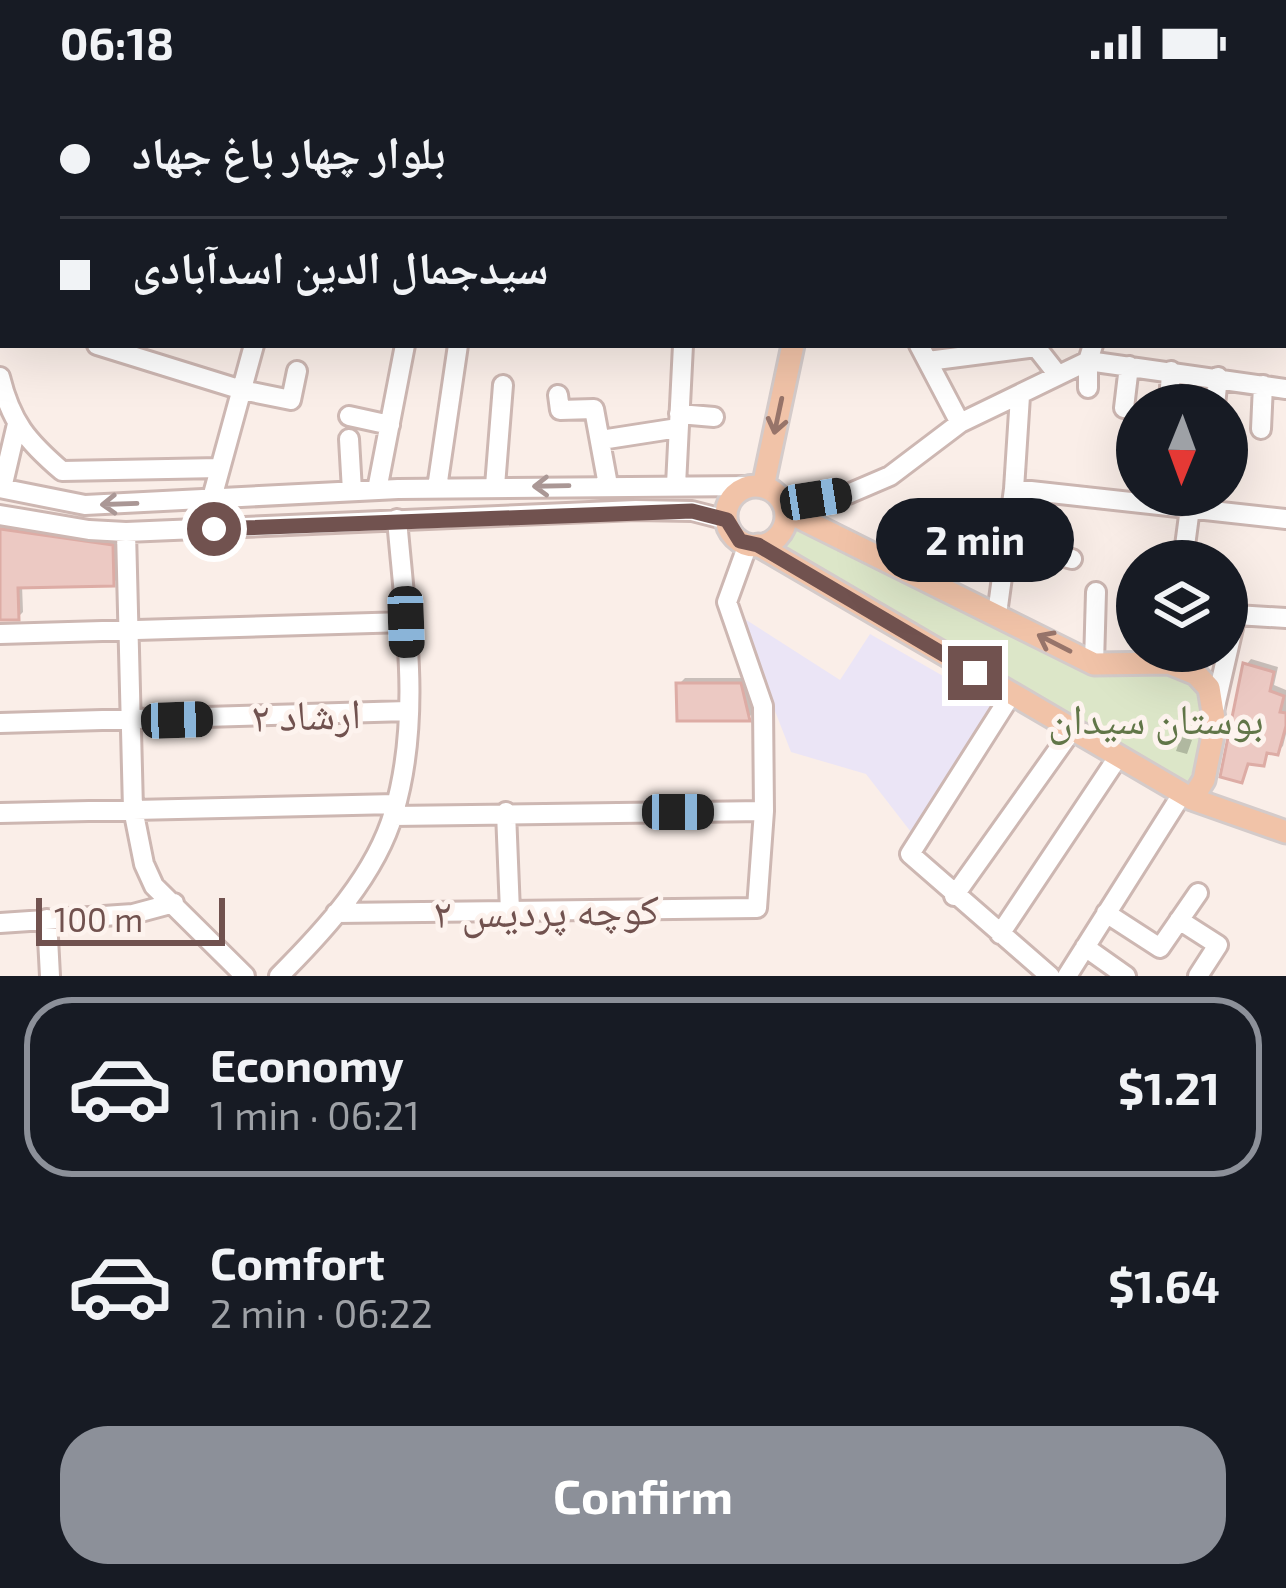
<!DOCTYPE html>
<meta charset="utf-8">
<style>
body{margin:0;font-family:"Exo 2","Noto Naskh Arabic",sans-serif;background:#242831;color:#f1f3f6;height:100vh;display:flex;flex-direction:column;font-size:45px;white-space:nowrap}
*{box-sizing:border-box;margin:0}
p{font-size:39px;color:#9ea1a6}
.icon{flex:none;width:66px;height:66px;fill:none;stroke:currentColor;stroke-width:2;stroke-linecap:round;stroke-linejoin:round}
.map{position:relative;height:892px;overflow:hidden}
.details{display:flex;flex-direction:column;background:#171b24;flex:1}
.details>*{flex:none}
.guide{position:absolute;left:0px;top:0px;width:1287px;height:264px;box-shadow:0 12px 48px #0002;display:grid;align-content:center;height:264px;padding:0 60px;background:#171b24}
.needle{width:78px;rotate:181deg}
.controls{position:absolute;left:1116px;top:300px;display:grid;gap:24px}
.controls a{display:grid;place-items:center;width:132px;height:132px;border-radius:50%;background:#171b24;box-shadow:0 12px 48px #0002;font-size:60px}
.scale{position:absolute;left:36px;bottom:30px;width:189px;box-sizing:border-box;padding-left:12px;border:6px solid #71524f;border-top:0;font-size:33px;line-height:42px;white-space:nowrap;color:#71524f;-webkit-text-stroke:9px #fdf3ee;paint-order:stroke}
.end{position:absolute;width:54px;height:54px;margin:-27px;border:15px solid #71524f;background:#fff;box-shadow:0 0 0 6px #fff}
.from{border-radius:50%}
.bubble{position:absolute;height:84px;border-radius:42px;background:#171b24;box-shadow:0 12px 48px #0002;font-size:39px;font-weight:700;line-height:84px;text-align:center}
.car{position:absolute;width:36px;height:72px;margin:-36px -18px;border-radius:15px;box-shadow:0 0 9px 3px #0007;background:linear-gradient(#222 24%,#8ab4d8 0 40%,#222 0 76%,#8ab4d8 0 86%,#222 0)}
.guide b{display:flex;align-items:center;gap:42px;height:114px;font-size:45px}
.guide b+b{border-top:3px solid #363941}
.guide i{width:30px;height:30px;background:#f1f3f6}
ul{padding:21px 0 0;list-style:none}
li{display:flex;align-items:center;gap:36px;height:180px;margin:0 24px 18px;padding:0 36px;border:6px solid transparent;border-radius:48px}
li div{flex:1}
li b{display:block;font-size:45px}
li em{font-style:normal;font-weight:700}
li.active{border-color:#8c9099}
li>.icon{width:108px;height:108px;stroke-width:1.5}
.primary-button{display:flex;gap:24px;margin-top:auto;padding:24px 60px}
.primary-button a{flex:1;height:138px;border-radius:48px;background:#8c9099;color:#fff;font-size:48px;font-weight:700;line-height:138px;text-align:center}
.status{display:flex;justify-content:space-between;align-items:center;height:84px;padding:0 60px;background:#171b24;direction:ltr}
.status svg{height:33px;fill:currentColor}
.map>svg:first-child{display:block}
</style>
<div class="status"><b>06:18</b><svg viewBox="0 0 49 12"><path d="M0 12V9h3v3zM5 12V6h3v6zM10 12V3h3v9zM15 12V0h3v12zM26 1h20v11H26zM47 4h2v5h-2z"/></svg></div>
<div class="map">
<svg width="1286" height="892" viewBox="0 0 1286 892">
<rect width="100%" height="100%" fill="#faeee8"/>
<path fill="#ebe5f6" d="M737 530 840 596 870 550 997 623 914 752 866 690 791 668Z"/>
<path fill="#dce6c8" d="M792 434 1092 590 1174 588 1198 604 1205 637 1190 697 1184 701 777 461 789 446Z"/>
<path fill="#0003" d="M0 440 117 456 118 494 113 499 22 501 23 528 18 533 0 534Z
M1251 575 1278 583 1274 601 1286 606V650L1283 662 1277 668 1270 667 1263 679 1251 678 1241 696 1246 581Z
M685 594H746L754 628 748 634 679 600Z
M1181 653 1192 656 1187 670 1176 667Z"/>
<path fill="#ecc9c3" stroke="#ddaca5" stroke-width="3" d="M0 445 113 461 114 502 18 504 19 536H0Z
M1243 579 1274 588 1270 607 1284 612 1280 628 1286 629V642L1278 671 1267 669 1264 682 1248 680 1242 699 1220 693Z
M676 599H741L750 637H677Z"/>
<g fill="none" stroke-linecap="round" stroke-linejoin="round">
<defs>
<path id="minor" d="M19 0 35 3
M571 0 586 3
M945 0V3
M325 3 326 0
M484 3 485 0
M648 3V0
M1161 3 1162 0
M1275 3V0
M0 89H3
M1284 157H1286
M0 158 3 159
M1284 213H1286
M0 231 3 232
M97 261 242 306 291 316 297 287
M919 261 960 339
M928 277 1036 263 1058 291
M0 293C11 338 27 357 62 387L220 384
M1088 304V277L1286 305
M558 311 560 326 594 325 608 401
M1169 321 1171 287
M1215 321 1218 293
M1124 324 1129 282
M679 330 714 333
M349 332 390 341
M1261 345 1263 301
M349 355 352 407
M601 356 678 344
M676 401 683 261
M495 402 503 301
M0 404 85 421 398 405 752 402
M2 404 17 340
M437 404 458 261
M1014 405 1286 435
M377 406 405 261
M212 414 254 261
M784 420 848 410 890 392 960 339 1088 277 1093 261
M0 431 89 446 126 448 636 426 692 427 727 436
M126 448 133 725 144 780 154 802 245 892
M1008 458 1072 475
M1183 477 1190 424
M997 530 1014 405 1020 312
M0 550 406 538
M1094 580 1096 508
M1011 611 910 770 1050 892
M1215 623 1236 531 1286 534
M0 639 408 627
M506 728 510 828
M0 729 396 720
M393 732 764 727
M954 812 1072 646
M336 829 757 824 764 727 763 622 727 518 748 460
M1106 829 1160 864 1198 809
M47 835 50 892
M1179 836 1218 861 1198 892
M0 839 133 830 174 819
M1000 850 1118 673
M1085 863 1126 892
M279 892C324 847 376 791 394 728 422 634 405 531 397 435
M1067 892 1182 710"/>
<path id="major" d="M836 3 837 0
M726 432a30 30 0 1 1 60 0a30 30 0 1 1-60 0Z
M763 403 793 261
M786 427 1094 580 1169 579 1196 590 1209 604 1215 641 1204 696 1192 715
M758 461 1192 715 1286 748"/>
</defs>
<use href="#minor" stroke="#cdb7b2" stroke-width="24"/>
<use href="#major" stroke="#d4cbca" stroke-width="27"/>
<use href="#minor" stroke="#fff" stroke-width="18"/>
<use href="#major" stroke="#f1c3a8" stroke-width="21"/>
</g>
<defs><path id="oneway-shaft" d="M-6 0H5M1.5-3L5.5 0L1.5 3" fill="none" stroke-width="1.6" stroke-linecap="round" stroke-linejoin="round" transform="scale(3)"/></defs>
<g stroke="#97746a">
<use href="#oneway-shaft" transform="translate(778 332) rotate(102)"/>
<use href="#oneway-shaft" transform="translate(1054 559) rotate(-153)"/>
</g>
<g stroke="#aa9795">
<use href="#oneway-shaft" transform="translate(551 402) rotate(179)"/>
<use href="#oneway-shaft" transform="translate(119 420) rotate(178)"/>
</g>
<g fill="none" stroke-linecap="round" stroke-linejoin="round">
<path stroke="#71524f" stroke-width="15" d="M214 445 692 427 727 436 740 457 758 461 975 589"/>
</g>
<g text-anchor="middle" stroke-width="10" stroke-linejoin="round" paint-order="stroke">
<g font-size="42" fill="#71524f" stroke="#fdf3ee">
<text transform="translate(306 631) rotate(-2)" y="15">ارشاد ۲</text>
<text transform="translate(546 827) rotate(-1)" y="15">کوچه پردیس ۲</text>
</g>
<g font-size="42" fill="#617648" stroke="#fdf3ee">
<text x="1156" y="650">بوستان سیدان</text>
</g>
</g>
</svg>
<div class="controls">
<a><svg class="needle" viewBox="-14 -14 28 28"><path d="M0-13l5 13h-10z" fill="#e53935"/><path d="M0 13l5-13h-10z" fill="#9ea1a6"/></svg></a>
<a><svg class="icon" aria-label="layers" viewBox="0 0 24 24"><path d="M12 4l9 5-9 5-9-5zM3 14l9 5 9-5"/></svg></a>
</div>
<div class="scale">100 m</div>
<i class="end from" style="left:214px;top:445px"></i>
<i class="end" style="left:975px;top:589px"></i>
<div class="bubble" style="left:876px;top:414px;width:198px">2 min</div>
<i class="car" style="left:816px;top:415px;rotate:81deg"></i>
<i class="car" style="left:406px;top:538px;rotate:178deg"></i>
<i class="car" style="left:177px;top:636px;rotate:88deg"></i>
<i class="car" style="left:678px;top:728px;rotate:90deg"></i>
<div class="guide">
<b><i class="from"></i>بلوار چهار باغ جهاد</b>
<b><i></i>سیدجمال الدین اسدآبادی</b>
</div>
</div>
<section class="details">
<ul>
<li class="active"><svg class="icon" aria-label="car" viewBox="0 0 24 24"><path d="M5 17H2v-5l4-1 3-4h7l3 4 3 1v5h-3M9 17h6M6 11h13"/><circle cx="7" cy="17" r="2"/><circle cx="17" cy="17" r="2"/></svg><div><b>Economy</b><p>1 min · 06:21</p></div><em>$1.21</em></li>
<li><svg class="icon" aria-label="car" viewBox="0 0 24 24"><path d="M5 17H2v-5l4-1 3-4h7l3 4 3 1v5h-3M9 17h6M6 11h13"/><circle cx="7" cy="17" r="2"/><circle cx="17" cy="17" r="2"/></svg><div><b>Comfort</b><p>2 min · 06:22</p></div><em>$1.64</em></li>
</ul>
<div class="primary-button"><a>Confirm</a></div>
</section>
